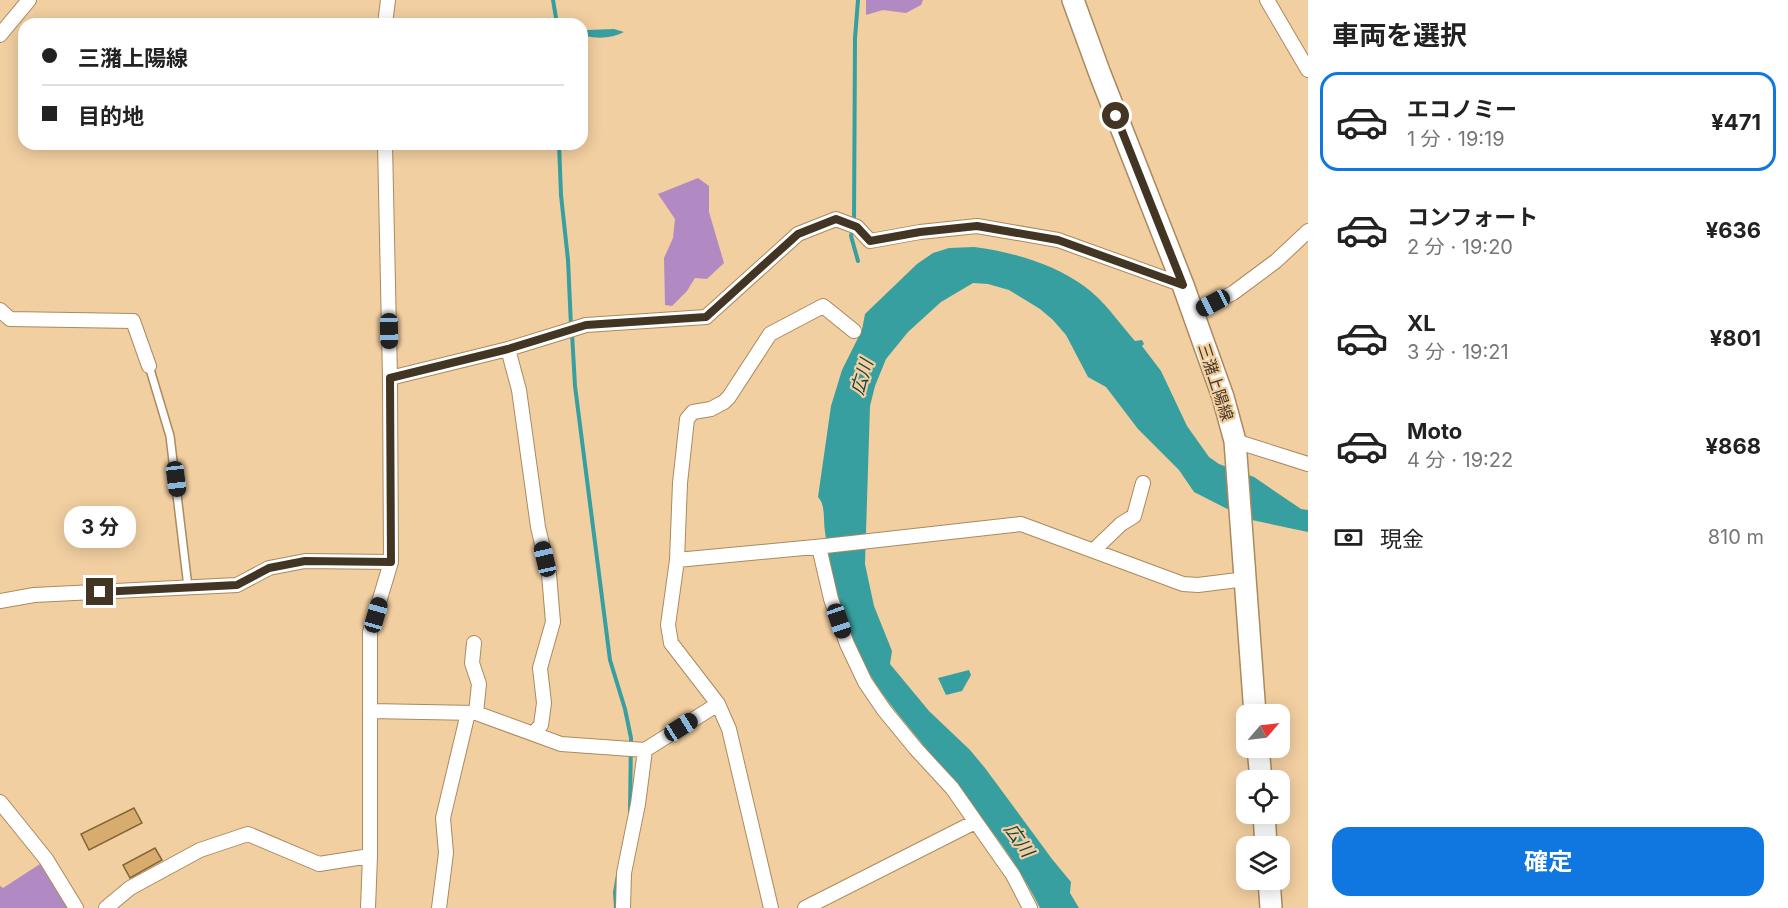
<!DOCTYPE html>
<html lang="ja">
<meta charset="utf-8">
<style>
body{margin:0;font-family:Inter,"Noto Sans JP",sans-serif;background:#f6f6f6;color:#222;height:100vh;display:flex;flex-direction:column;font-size:22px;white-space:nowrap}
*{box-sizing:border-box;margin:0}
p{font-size:20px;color:#767676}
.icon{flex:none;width:33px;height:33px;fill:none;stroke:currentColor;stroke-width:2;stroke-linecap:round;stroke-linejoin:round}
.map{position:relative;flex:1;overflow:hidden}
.details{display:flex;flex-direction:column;background:#fff;width:480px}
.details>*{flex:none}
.guide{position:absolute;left:18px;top:18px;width:570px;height:132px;border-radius:18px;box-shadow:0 3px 15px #0003;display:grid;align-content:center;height:132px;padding:0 24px;background:#fff}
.needle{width:39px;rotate:62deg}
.buttons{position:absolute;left:1236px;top:704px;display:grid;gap:12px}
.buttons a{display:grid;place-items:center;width:54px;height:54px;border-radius:12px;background:#fff;box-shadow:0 3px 15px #0003;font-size:30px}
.end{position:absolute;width:27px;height:27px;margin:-14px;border:8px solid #433523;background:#fff;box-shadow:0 0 0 3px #fff}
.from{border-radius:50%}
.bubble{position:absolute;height:42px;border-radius:18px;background:#fff;box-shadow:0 3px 15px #0003;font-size:20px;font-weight:700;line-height:42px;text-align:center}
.car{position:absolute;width:18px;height:36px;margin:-18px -9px;border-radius:8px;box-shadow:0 0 4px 2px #0007;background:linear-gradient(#222 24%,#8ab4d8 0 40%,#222 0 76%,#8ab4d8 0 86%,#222 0)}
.guide b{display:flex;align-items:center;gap:21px;height:57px;font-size:22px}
.guide b+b{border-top:2px solid #e0e0e0}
.guide i{width:15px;height:15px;background:#222}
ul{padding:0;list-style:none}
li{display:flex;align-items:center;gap:18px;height:99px;margin:0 12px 9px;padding:0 12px;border:3px solid transparent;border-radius:18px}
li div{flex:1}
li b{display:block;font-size:22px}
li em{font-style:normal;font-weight:700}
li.on{border-color:#0f77df}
li>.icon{width:54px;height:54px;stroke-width:1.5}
h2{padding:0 24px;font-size:27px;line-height:72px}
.pay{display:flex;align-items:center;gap:15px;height:66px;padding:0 24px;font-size:22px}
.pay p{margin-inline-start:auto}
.cta{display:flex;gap:12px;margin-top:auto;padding:12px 24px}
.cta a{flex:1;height:69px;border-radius:18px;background:#0f77df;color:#fff;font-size:24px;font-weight:700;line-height:69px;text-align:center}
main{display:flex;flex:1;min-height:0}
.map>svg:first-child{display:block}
</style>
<main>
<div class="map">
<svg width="1308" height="908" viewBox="0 0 1308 908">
<rect width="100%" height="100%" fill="#f2cfa1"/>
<path fill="#b18ac4" d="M866 0H923L921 5 906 13 883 10 866 15Z
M698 178 709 186V212L724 263 707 279 695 278 687 291 672 306 665 305 664 258 673 238 675 219 658 194Z
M40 864 68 908H0V886L3 888Z"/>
<path fill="#379f9f" d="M614 29 624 32C613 38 599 39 586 36L584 31 587 30Z
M974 247C1012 252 1052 263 1084 286 1104 300 1119 323 1135 341L1142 340 1144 344 1142 346 1161 371 1187 426 1209 457 1219 464 1254 477 1301 509 1308 510V532L1247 519 1194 492 1179 470 1138 429 1106 387 1088 377 1066 335 1053 320 1040 309 1009 290 988 284 973 283 941 302 908 332 886 359 875 386 870 406 865 564 874 606 892 651 890 664 929 711 970 750 985 768 1052 859 1071 882 1070 893 1079 908H1040C1009 846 963 794 920 741 900 716 878 692 864 663 843 622 831 577 825 532 823 521 826 505 818 497L831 406 842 370 862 330 865 314 917 264 933 253 949 248Z
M969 670 971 675 962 691 946 695 938 678Z"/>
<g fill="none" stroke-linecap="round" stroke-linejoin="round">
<path stroke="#379f9f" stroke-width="4" d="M553 0 557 24
M559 144 561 195 568 260 571 326
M854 222 855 38 858 0
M853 229 851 236 858 261
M572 333 575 386 610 660 625 709 631 738 630 812
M616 908 615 892 618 875"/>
</g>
<path fill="#d8ac6f" stroke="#836439" stroke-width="1.5" d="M134 808 142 823 89 850 81 834Z
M155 848 162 860 130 878 123 865Z"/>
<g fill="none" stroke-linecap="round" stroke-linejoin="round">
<defs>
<path id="lane" d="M149 366 170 436 188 587"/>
<path id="street" d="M1267 0 1308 70
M385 24 388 0
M0 35 29 0
M0 310 10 319 133 321 149 366
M1192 314 1233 293 1276 261 1308 231
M508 349 519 390 538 527 549 574 553 622 540 668 544 703 541 725 534 733
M390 378 508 349 586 325 706 317 798 234 836 219 857 227 870 241 920 232 977 226 1058 240 1183 285
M1235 441 1308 464
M819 547 831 599 847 644 865 682 884 710 916 749 952 788 1013 875 1030 908
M1094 550 1121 524 1134 516 1143 483
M677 560 825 546 1021 524 1183 584 1198 585 1246 579
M0 601 34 595 237 585 269 568 305 561 391 562
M474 643 472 663 479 684 476 713
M370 711 476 713 561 744 645 750 718 704
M0 802 46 859 76 908
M106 908 130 888 200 850 248 834 319 864 370 856
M368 908 370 856V632L391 562 390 378 385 144
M439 908 446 853 443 818 468 713
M623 908 624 873 638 804 645 750
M771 908 729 729 718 704 671 643 668 625 677 560 680 483 687 419 693 412 711 409 724 402 729 397 770 334 823 306 854 331
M805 908 975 822"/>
<path id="primary" d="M1073 0 1100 74 1183 285 1223 397 1235 441 1255 714
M1258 747 1261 780
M1264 813 1266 846
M1269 879 1271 908"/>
</defs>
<use href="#lane" stroke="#aa8a5e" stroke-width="10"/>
<use href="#street" stroke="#aa8a5e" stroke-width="16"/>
<use href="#primary" stroke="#aa8a5e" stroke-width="24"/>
<use href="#lane" stroke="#fff" stroke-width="7"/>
<use href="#street" stroke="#fff" stroke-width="14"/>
<use href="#primary" stroke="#fff" stroke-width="21"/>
</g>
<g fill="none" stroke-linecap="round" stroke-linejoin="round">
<path stroke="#433523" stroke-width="8" d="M100 592 237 585 269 568 305 561 391 562 390 378 508 349 586 325 706 317 798 234 836 219 857 227 870 241 920 232 977 226 1058 240 1183 285 1116 116"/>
</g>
<g text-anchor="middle" stroke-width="4.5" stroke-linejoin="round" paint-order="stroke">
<g font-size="16" fill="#433523" stroke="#f2cfa1">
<text transform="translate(1216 382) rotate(72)" y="6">三潴上陽線</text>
</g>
<g font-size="18" font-style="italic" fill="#144343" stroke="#f2cfa1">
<text transform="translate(862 377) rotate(-73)" y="6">広川</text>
<text transform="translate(1019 840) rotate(55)" y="6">広川</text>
</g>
</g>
</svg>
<div class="buttons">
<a><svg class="needle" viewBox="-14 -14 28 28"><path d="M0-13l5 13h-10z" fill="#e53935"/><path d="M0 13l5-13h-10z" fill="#767676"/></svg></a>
<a><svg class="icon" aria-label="locate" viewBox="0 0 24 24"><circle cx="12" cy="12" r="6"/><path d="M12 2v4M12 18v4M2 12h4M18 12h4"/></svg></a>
<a><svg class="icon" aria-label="layers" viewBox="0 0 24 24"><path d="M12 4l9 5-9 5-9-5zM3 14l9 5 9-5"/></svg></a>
</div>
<i class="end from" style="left:1116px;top:116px"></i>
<i class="end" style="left:100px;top:592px"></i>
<div class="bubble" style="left:64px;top:506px;width:72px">3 分</div>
<i class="car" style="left:1213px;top:303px;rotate:242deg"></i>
<i class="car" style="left:389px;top:331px;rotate:179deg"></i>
<i class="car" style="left:176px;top:479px;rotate:173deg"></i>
<i class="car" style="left:545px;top:559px;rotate:347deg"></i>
<i class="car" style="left:376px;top:615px;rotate:16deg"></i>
<i class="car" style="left:839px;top:621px;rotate:161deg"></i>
<i class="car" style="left:681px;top:727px;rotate:58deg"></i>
<div class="guide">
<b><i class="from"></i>三潴上陽線</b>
<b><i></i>目的地</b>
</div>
</div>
<section class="details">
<h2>車両を選択</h2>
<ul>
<li class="on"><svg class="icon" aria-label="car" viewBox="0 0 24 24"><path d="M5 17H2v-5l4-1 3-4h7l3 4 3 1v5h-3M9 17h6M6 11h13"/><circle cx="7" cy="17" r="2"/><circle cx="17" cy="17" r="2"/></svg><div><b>エコノミー</b><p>1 分 · 19:19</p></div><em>¥471</em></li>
<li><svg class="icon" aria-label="car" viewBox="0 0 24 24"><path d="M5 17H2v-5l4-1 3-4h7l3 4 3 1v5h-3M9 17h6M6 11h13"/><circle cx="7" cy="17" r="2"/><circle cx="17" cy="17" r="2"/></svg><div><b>コンフォート</b><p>2 分 · 19:20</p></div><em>¥636</em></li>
<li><svg class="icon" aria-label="car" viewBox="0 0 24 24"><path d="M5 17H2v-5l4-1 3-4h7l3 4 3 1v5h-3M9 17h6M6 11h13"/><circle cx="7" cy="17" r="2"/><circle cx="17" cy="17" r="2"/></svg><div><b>XL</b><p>3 分 · 19:21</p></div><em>¥801</em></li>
<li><svg class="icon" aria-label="car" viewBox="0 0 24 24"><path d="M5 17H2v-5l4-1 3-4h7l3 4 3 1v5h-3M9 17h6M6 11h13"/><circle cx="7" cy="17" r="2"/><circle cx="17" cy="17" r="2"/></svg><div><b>Moto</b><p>4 分 · 19:22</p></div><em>¥868</em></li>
</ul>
<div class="pay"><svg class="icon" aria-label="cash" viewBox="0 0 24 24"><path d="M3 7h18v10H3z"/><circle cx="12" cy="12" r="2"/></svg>現金<p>810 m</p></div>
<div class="cta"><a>確定</a></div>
</section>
</main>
